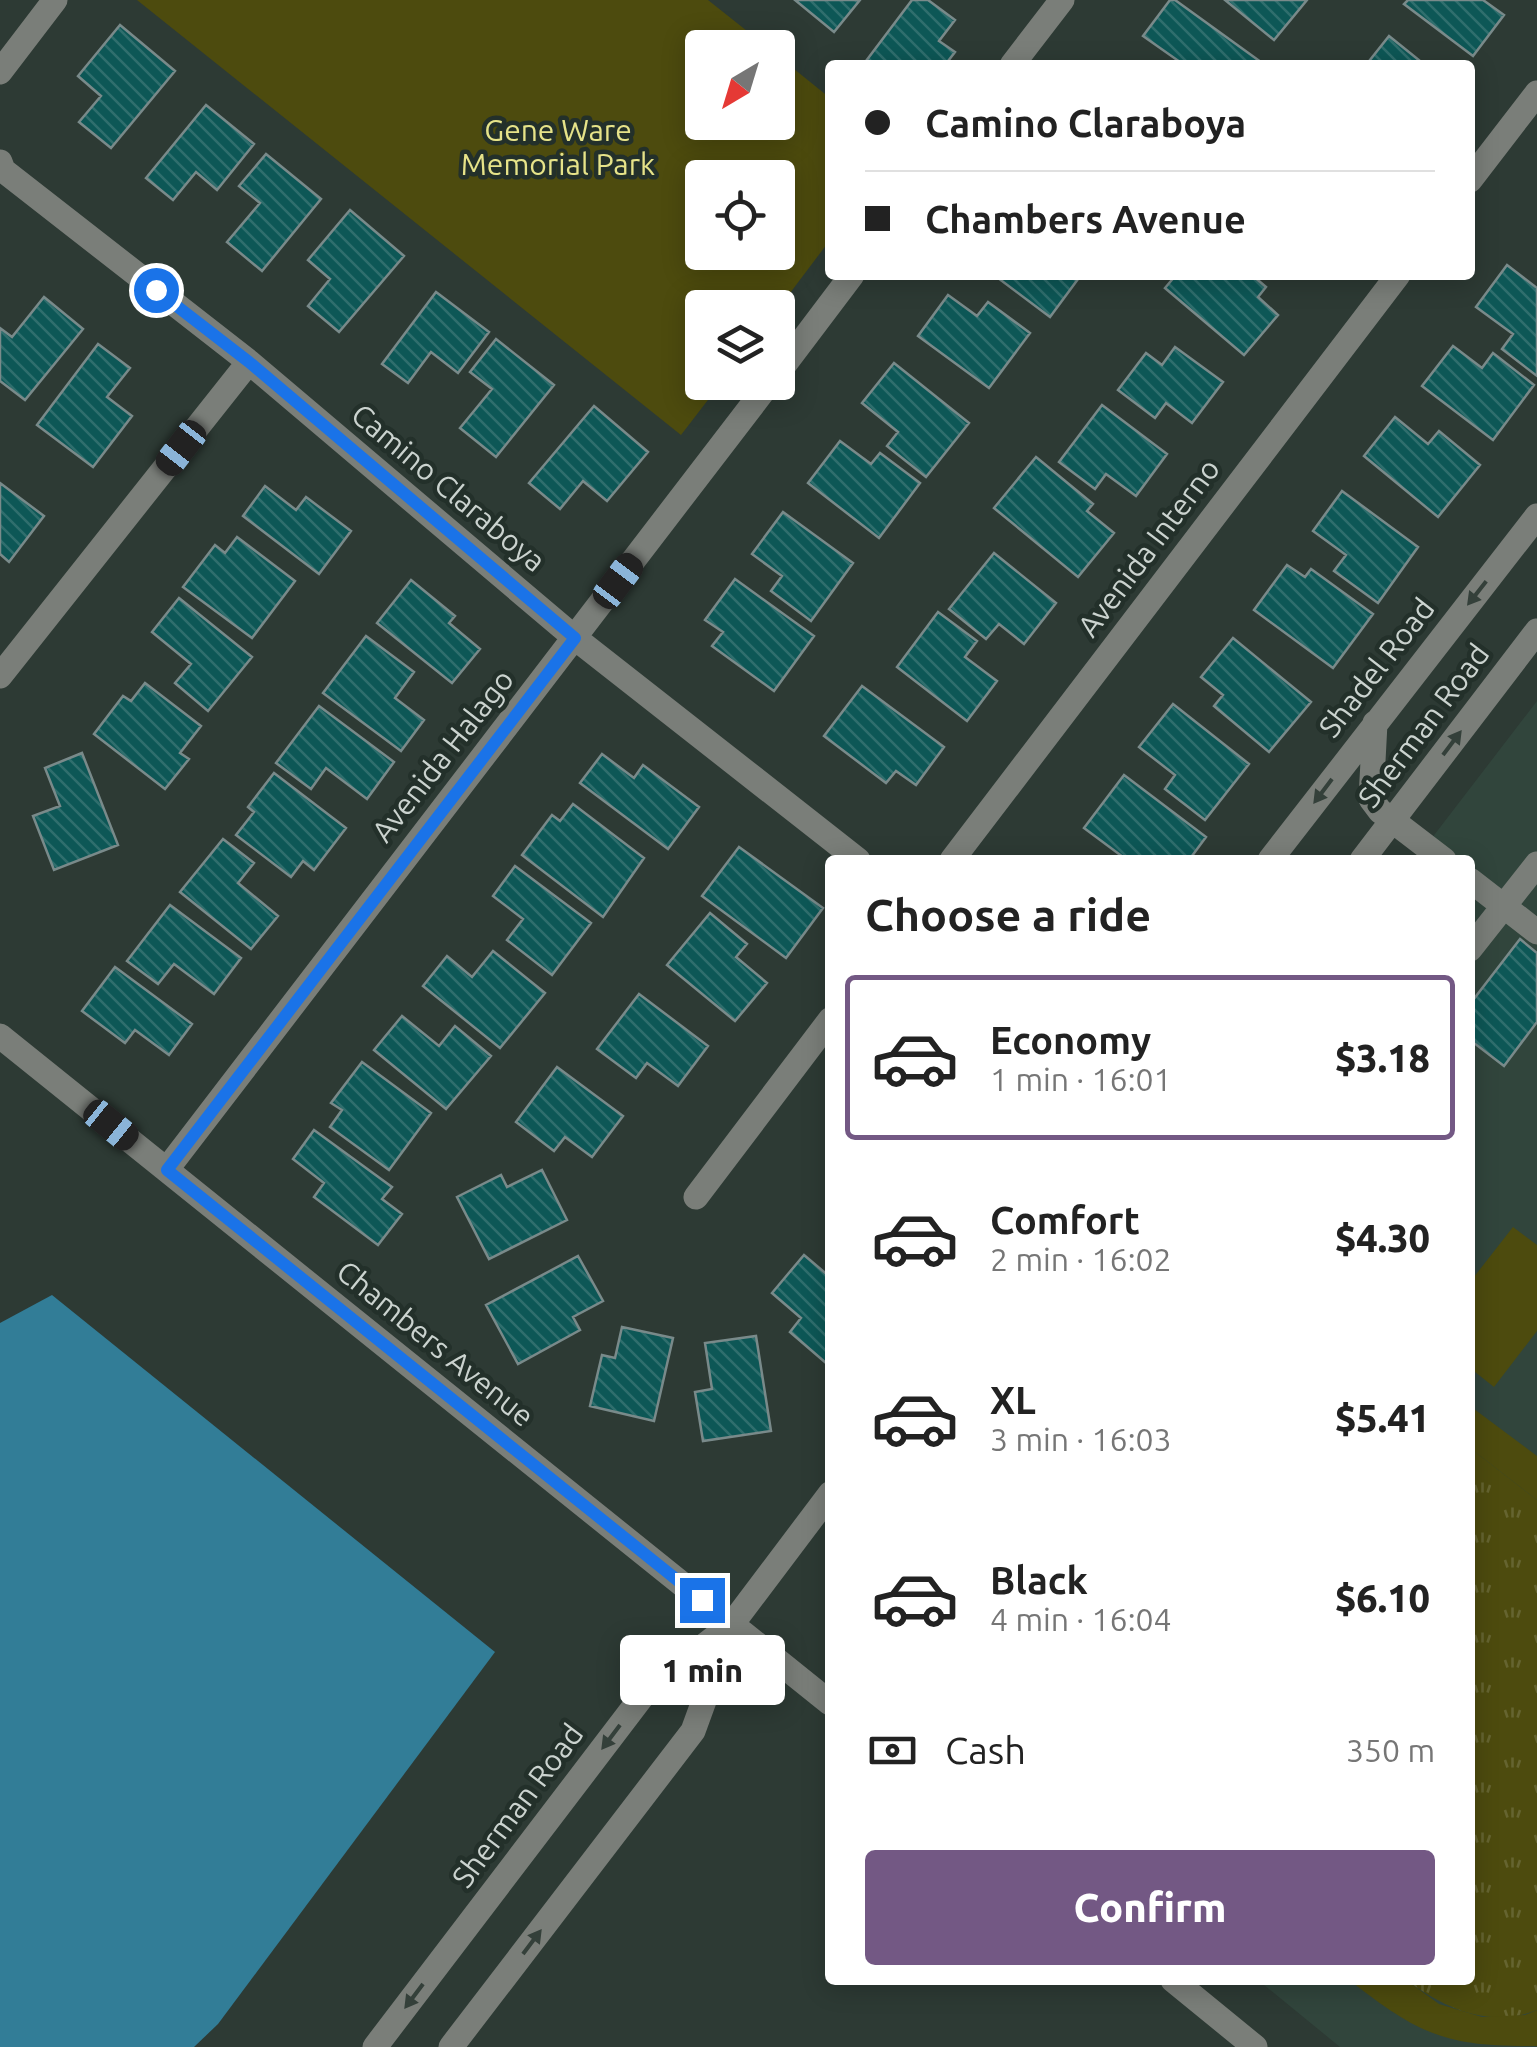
<!DOCTYPE html>
<meta charset="utf-8">
<style>
body{margin:0;font-family:Ubuntu,sans-serif;background:#f6f6f6;color:#222;height:100vh;display:flex;flex-direction:column;font-size:38px;white-space:nowrap}
*{box-sizing:border-box;margin:0}
p{font-size:32px;color:#767676}
.icon{flex:none;width:55px;height:55px;fill:none;stroke:currentColor;stroke-width:2;stroke-linecap:round;stroke-linejoin:round}
.map{position:relative;flex:1;overflow:hidden}
.side{position:absolute;left:825px;top:855px;width:650px;height:1130px;display:flex;flex-direction:column;background:#fff;border-radius:10px;box-shadow:0 5px 25px #0003}
.side>*{flex:none}
.top-card{position:absolute;left:825px;top:60px;width:650px;height:220px;border-radius:10px;box-shadow:0 5px 25px #0003;display:grid;align-content:center;height:220px;padding:0 40px;background:#fff}
.needle{width:65px;rotate:218deg}
.buttons{position:absolute;left:685px;top:30px;display:grid;gap:20px}
.buttons a{display:grid;place-items:center;width:110px;height:110px;border-radius:10px;background:#fff;box-shadow:0 5px 25px #0003;font-size:50px}
.end{position:absolute;width:45px;height:45px;margin:-22px;border:12px solid #1a73e8;background:#fff;box-shadow:0 0 0 5px #fff}
.from{border-radius:50%}
.bubble{position:absolute;height:70px;border-radius:10px;background:#fff;box-shadow:0 5px 25px #0003;font-size:32px;font-weight:800;line-height:70px;text-align:center}
.car{position:absolute;width:30px;height:60px;margin:-30px -15px;border-radius:12px;box-shadow:0 0 8px 2px #0007;background:linear-gradient(#222 24%,#8ab4d8 0 40%,#222 0 76%,#8ab4d8 0 86%,#222 0)}
.top-card b{display:flex;align-items:center;gap:35px;height:95px;font-size:38px}
.top-card b+b{border-top:2px solid #e0e0e0}
.top-card i{width:25px;height:25px;background:#222}
ul{padding:0;list-style:none}
li{display:flex;align-items:center;gap:30px;height:165px;margin:0 20px 15px;padding:0 20px;border:5px solid transparent;border-radius:10px}
li div{flex:1}
li b{display:block;font-size:38px}
li em{font-style:normal;font-weight:800}
li.active{border-color:#735884}
li>.icon{width:90px;height:90px;stroke-width:1.5}
h2{padding:0 40px;font-size:45px;line-height:120px}
.pay{display:flex;align-items:center;gap:25px;height:110px;padding:0 40px;font-size:38px}
.pay p{margin-inline-start:auto}
.button{display:flex;gap:20px;margin-top:auto;padding:20px 40px}
.button a{flex:1;height:115px;border-radius:10px;background:#735884;color:#fff;font-size:40px;font-weight:800;line-height:115px;text-align:center}
.map>svg:first-child{display:block}
</style>
<div class="map">
<svg width="1537" height="2047" viewBox="0 0 1537 2047">
<defs>
<pattern id="grass-tufts" width="24" height="20" patternUnits="userSpaceOnUse" patternTransform="scale(2.5)"><rect width="24" height="20" fill="#4d4b0e"/><path d="M3 7l-1-3M5 7V3M7 7l1-3M15 17l-1-3M17 17v-4M19 17l1-3" fill="none" stroke="#656430"/></pattern>
<pattern id="building-back-hatch" width="6" height="6" patternUnits="userSpaceOnUse" patternTransform="scale(2.5)"><rect width="6" height="6" fill="#0d5756"/><path d="M-1 5l2 2M0 0l6 6M5-1l2 2" fill="none" stroke="#2f6e6d"/></pattern>
</defs>
<rect width="100%" height="100%" fill="#2d3a34"/>
<path fill="#31453c" d="M1537 701V2047H1340L1258 1980H1470V860H1415Z"/>
<path fill="url(#grass-tufts)" d="M1470 1448 1537 1500V2010C1488 2029 1445 2008 1406 1980H1470Z"/>
<path fill="#4d4b0e" fill-rule="evenodd" d="M137 0H708L767 47 702 48V122H778V56L830 98V240L778 309 702 308V382L721 383 681 435ZM702 178H778V252H702Z
M1513 1227 1537 1245V1331L1494 1387 1470 1368V1282Z
M1470 1406 1537 1456V1500L1470 1448Z
M1349 1980H1406L1439 2004 1482 2017 1525 2015 1537 2010V2046C1444 2047 1419 2034 1349 1980Z"/>
<path fill="#327d97" d="M52 1295 495 1652 218 2024 194 2047H0V1323Z"/>
<path fill="url(#building-back-hatch)" stroke="#798a8a" stroke-width="2.5" d="M795 0H860L834 32Z
M912 0H928L955 20 939 41 955 52 945 65H863Z
M1170 0H1175L1265 65H1178L1180 62 1143 36Z
M1225 0H1307L1274 40Z
M1408 0H1483L1504 15 1473 56 1404 4Z
M120 25 175 71 111 148 79 122 101 96 78 76Z
M1389 36 1425 65H1366Z
M206 105 254 144 217 190 196 172 173 200 146 178Z
M266 154 321 199 262 271 227 242 260 203 239 186Z
M350 210 404 256 339 332 308 306 330 279 308 260Z
M1507 265 1537 288V376L1502 349 1513 334 1476 307Z
M994 275H1081L1050 317Z
M1176 275H1252L1266 287 1258 297 1278 315 1244 355 1165 288Z
M436 292 489 332 458 373 431 352 408 383 382 364Z
M948 295 977 316 988 302 1030 333 989 388 918 336Z
M44 297 83 329 25 400 0 381V328L12 337Z
M496 339 554 385 496 457 460 428 492 389 470 372Z
M98 344 130 368 107 397 132 416 93 467 37 425Z
M1453 346 1482 368 1493 353 1534 385 1493 440 1422 386Z
M1175 347 1223 382 1192 423 1166 403 1155 418 1118 390 1146 353 1162 365Z
M894 363 969 423 926 477 887 446 898 432 862 403Z
M1102 405 1167 454 1136 496 1106 474 1095 489 1059 462Z
M594 406 648 452 607 501 583 481 560 509 529 483Z
M1395 417 1428 444 1439 431 1480 465 1438 517 1364 456Z
M840 441 871 464 880 453 920 483 879 538 808 483Z
M1036 457 1093 504 1087 511 1114 533 1078 577 994 508Z
M0 483 44 516 9 562 0 554Z
M265 486 296 510 306 497 351 531 319 574 243 516Z
M1342 491 1418 547 1378 603 1334 571 1346 555 1313 531Z
M783 512 853 563 811 621 771 591 782 576 752 554Z
M237 537 295 581 252 638 183 587 215 545 225 553Z
M994 553 1056 603 1024 644 999 624 986 639 949 609Z
M1287 565 1305 577 1311 569 1373 614 1333 668 1254 610Z
M735 579 814 636 774 691 712 646 723 632 705 620Z
M411 580 455 616 449 623 480 649 452 683 377 623Z
M179 598 252 657 208 711 175 683 191 664 152 632Z
M938 612 977 641 965 657 997 681 967 721 897 667Z
M366 636 414 672 395 698 424 720 401 751 323 693Z
M1233 638 1311 702 1269 752 1214 706 1223 695 1201 677Z
M145 683 201 726 180 753 189 759 165 789 94 734 123 696 131 701Z
M862 686 944 747 916 785 896 771 886 783 824 736Z
M1173 704 1249 764 1205 820 1165 789 1175 775 1139 747Z
M319 706 394 762 367 799 326 768 311 789 276 763Z
M82 753 118 845 54 870 33 816 60 806 45 768Z
M602 754 634 778 643 765 699 807 668 849 580 783Z
M274 773 346 828 314 870 303 861 291 877 236 835 254 812 248 807Z
M1124 775 1206 837 1189 860H1127L1084 828Z
M573 804 644 858 603 917 522 855 552 815 560 821Z
M223 839 254 863 238 883 278 916 251 949 180 892Z
M739 847 823 908 786 958 702 896Z
M515 866 591 923 552 975 507 940 523 919 493 896Z
M170 905 241 958 214 994 174 964 158 984 127 961Z
M710 913 747 944 736 957 767 983 735 1021 667 965Z
M1520 939 1537 953V1022L1504 1066 1470 1040V1004Z
M493 951 545 993 500 1048 423 986 447 956 472 977Z
M115 967 192 1024 169 1055 135 1030 125 1043 82 1011Z
M639 994 708 1046 678 1086 647 1063 636 1078 597 1049Z
M402 1016 439 1046 455 1026 491 1056 446 1109 374 1050Z
M362 1062 431 1113 389 1170 330 1127 342 1110 331 1103Z
M557 1067 623 1116 592 1157 565 1137 554 1151 516 1122Z
M314 1130 392 1187 382 1199 402 1214 378 1245 314 1197 324 1183 293 1159Z
M542 1170 567 1220 489 1259 457 1197 501 1175 507 1187Z
M804 1255 830 1277V1359L826 1363 790 1332 801 1318 772 1293Z
M578 1256 603 1301 573 1317 580 1330 518 1364 486 1305Z
M622 1327 673 1338 654 1421 590 1406 602 1355 615 1358Z
M756 1336 771 1431 703 1441 695 1392 712 1389 705 1343Z"/>
<g fill="none" stroke-linecap="round" stroke-linejoin="round">
<path stroke="#7a7e79" stroke-width="25" d="M1012 65 1062 0
M0 72 55 0
M0 162 3 170 249 362 575 638 858 860
M1470 180 1537 93
M778 373 852 275
M0 676 249 362
M1375 723 1371 799 1380 811 1444 860
M952 860 1398 275
M1270 860 1537 516
M1362 860 1537 631
M1470 880 1537 932
M1470 949 1537 864
M0 1036 830 1703
M167 1169 770 382
M696 1197 830 1020
M1173 1980 1255 2047
M375 2047 647 1690 732 1624 830 1494
M451 2047 693 1731 732 1624"/>
</g>
<defs><path id="oneway-solid" d="M-6-.8H1V-3.2L6.5 0L1 3.2V.8H-6Z" transform="scale(2.5)"/></defs>
<g fill="#34403a">
<use href="#oneway-solid" transform="translate(1477 593) rotate(128)"/>
<use href="#oneway-solid" transform="translate(1452 743) rotate(-53)"/>
<use href="#oneway-solid" transform="translate(1323 791) rotate(127)"/>
<use href="#oneway-solid" transform="translate(611 1737) rotate(127)"/>
<use href="#oneway-solid" transform="translate(532 1942) rotate(-53)"/>
<use href="#oneway-solid" transform="translate(414 1996) rotate(127)"/>
</g>
<g fill="none" stroke-linecap="round" stroke-linejoin="round">
<path stroke="#1a73e8" stroke-width="12" d="M156 290 249 362 575 638 167 1170 702 1600"/>
</g>
<g text-anchor="middle" stroke-width="9" stroke-linejoin="round" paint-order="stroke">
<g font-size="30" fill="#e6e389" stroke="#23302a">
<text x="558" y="141">Gene Ware<tspan x="558" dy="34">Memorial Park</tspan></text>
</g>
<g font-size="30" fill="#cbd3cf" stroke="#23302a">
<text transform="translate(448 488) rotate(40)" y="10">Camino Claraboya</text>
<text transform="translate(1149 548) rotate(-53)" y="10">Avenida Interno</text>
<text transform="translate(1377 668) rotate(-52)" y="10">Shadel Road</text>
<text transform="translate(1424 726) rotate(-53)" y="10">Sherman Road</text>
<text transform="translate(443 756) rotate(-52)" y="10">Avenida Halago</text>
<text transform="translate(435 1344) rotate(39)" y="10">Chambers Avenue</text>
<text transform="translate(518 1806) rotate(-53)" y="10">Sherman Road</text>
</g>
</g>
</svg>
<div class="buttons">
<a><svg class="needle" viewBox="-14 -14 28 28"><path d="M0-13l5 13h-10z" fill="#e53935"/><path d="M0 13l5-13h-10z" fill="#767676"/></svg></a>
<a><svg class="icon" aria-label="locate" viewBox="0 0 24 24"><circle cx="12" cy="12" r="6"/><path d="M12 2v4M12 18v4M2 12h4M18 12h4"/></svg></a>
<a><svg class="icon" aria-label="layers" viewBox="0 0 24 24"><path d="M12 4l9 5-9 5-9-5zM3 14l9 5 9-5"/></svg></a>
</div>
<i class="end from" style="left:156px;top:290px"></i>
<i class="end" style="left:702px;top:1600px"></i>
<div class="bubble" style="left:620px;top:1635px;width:165px">1 min</div>
<i class="car" style="left:181px;top:448px;rotate:218deg"></i>
<i class="car" style="left:618px;top:581px;rotate:37deg"></i>
<i class="car" style="left:111px;top:1125px;rotate:129deg"></i>
<div class="top-card">
<b><i class="from"></i>Camino Claraboya</b>
<b><i></i>Chambers Avenue</b>
</div>
<section class="side">
<h2>Choose a ride</h2>
<ul>
<li class="active"><svg class="icon" aria-label="car" viewBox="0 0 24 24"><path d="M5 17H2v-5l4-1 3-4h7l3 4 3 1v5h-3M9 17h6M6 11h13"/><circle cx="7" cy="17" r="2"/><circle cx="17" cy="17" r="2"/></svg><div><b>Economy</b><p>1 min · 16:01</p></div><em>$3.18</em></li>
<li><svg class="icon" aria-label="car" viewBox="0 0 24 24"><path d="M5 17H2v-5l4-1 3-4h7l3 4 3 1v5h-3M9 17h6M6 11h13"/><circle cx="7" cy="17" r="2"/><circle cx="17" cy="17" r="2"/></svg><div><b>Comfort</b><p>2 min · 16:02</p></div><em>$4.30</em></li>
<li><svg class="icon" aria-label="car" viewBox="0 0 24 24"><path d="M5 17H2v-5l4-1 3-4h7l3 4 3 1v5h-3M9 17h6M6 11h13"/><circle cx="7" cy="17" r="2"/><circle cx="17" cy="17" r="2"/></svg><div><b>XL</b><p>3 min · 16:03</p></div><em>$5.41</em></li>
<li><svg class="icon" aria-label="car" viewBox="0 0 24 24"><path d="M5 17H2v-5l4-1 3-4h7l3 4 3 1v5h-3M9 17h6M6 11h13"/><circle cx="7" cy="17" r="2"/><circle cx="17" cy="17" r="2"/></svg><div><b>Black</b><p>4 min · 16:04</p></div><em>$6.10</em></li>
</ul>
<div class="pay"><svg class="icon" aria-label="cash" viewBox="0 0 24 24"><path d="M3 7h18v10H3z"/><circle cx="12" cy="12" r="2"/></svg>Cash<p>350 m</p></div>
<div class="button"><a>Confirm</a></div>
</section>
</div>
